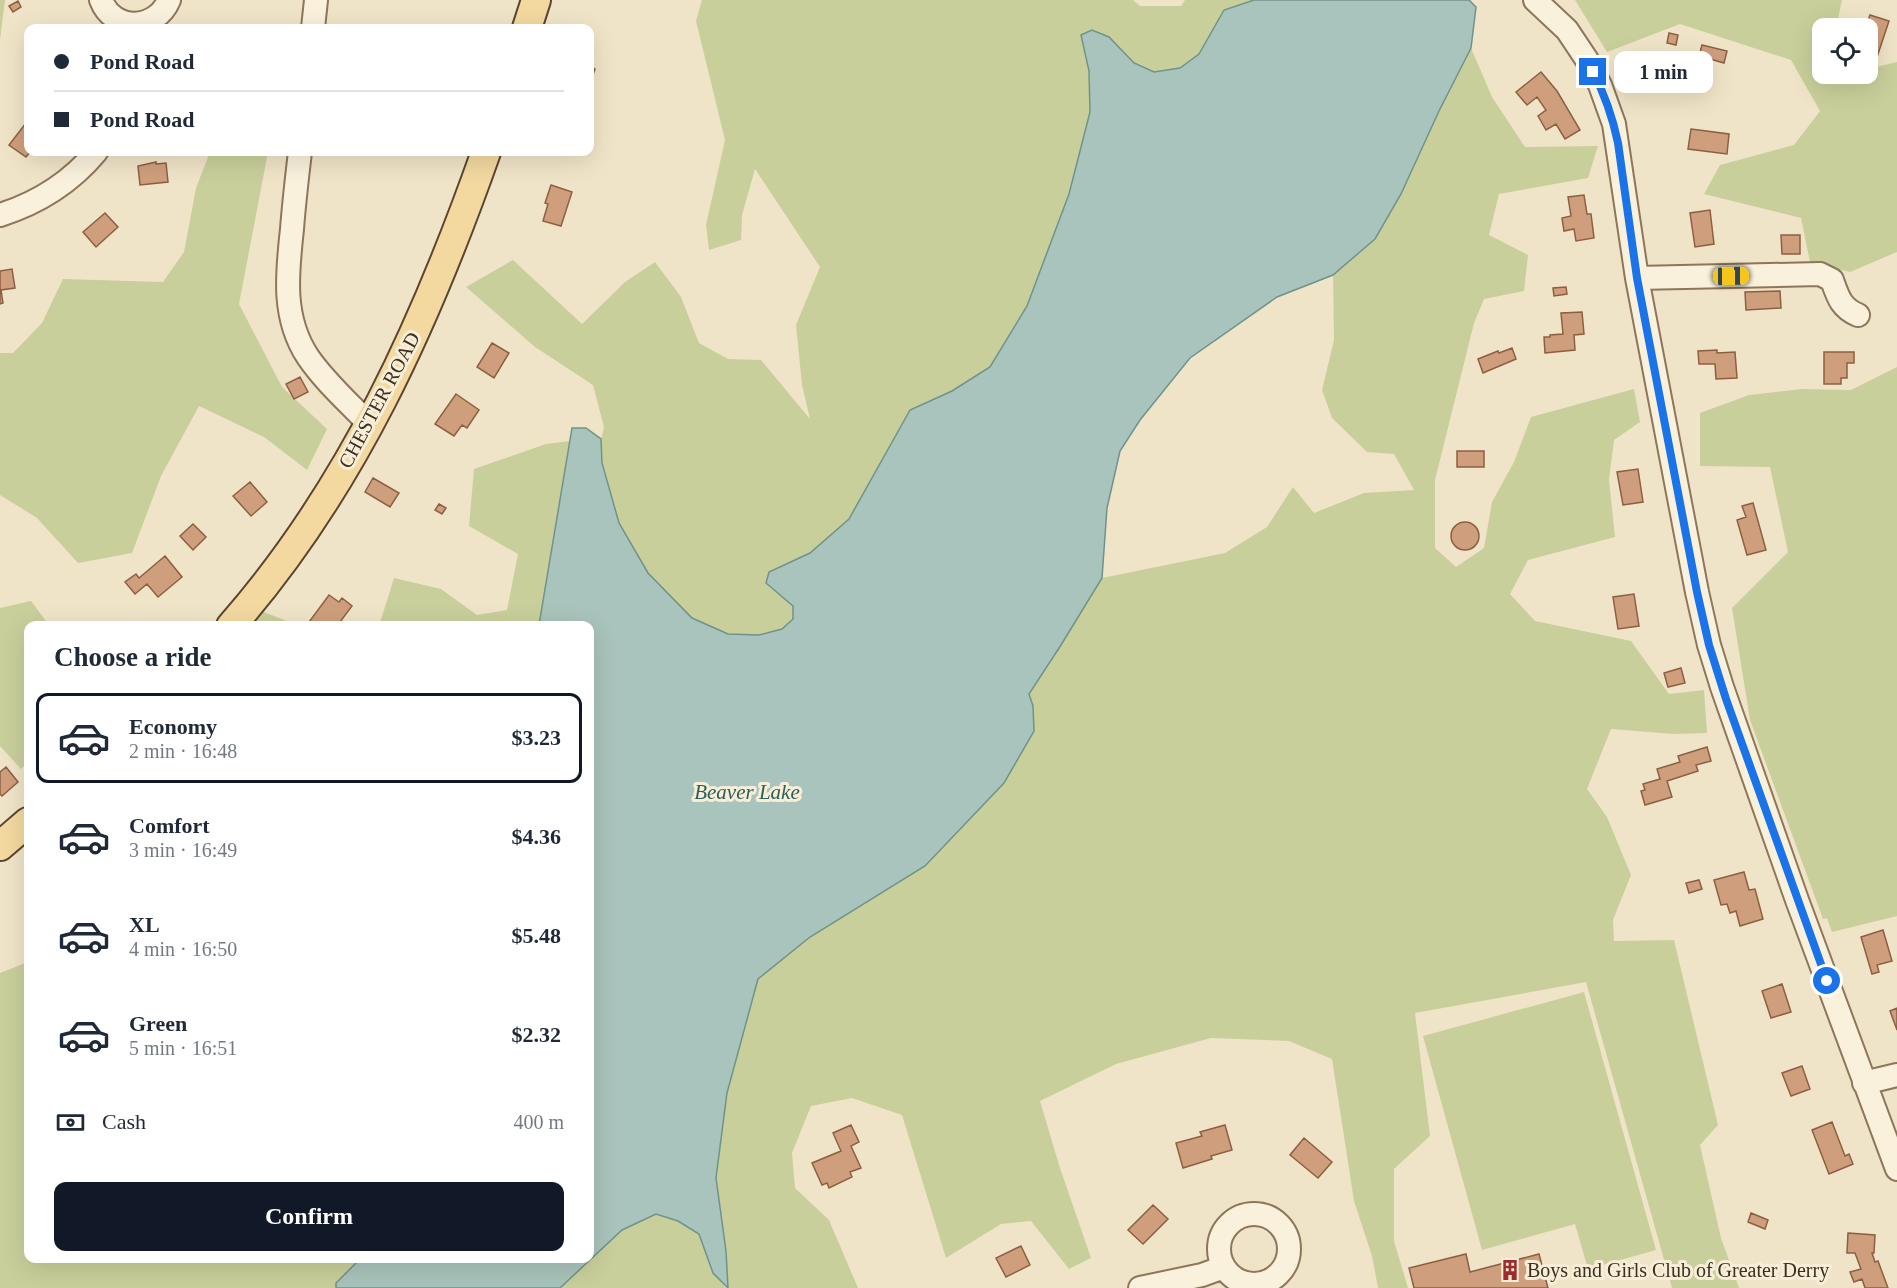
<!DOCTYPE html>
<meta charset="utf-8">
<style>
body{margin:0;font-family:"Times New Roman",serif;background:#f6f6f7;color:#1f2937;height:100vh;display:flex;flex-direction:column;font-size:22px;white-space:nowrap}
*{box-sizing:border-box;margin:0}
p{font-size:20px;color:#747a83}
.icon{flex:none;width:33px;height:33px;fill:none;stroke:currentColor;stroke-width:2;stroke-linecap:round;stroke-linejoin:round}
.map{position:relative;flex:1;overflow:hidden}
.side{position:absolute;left:24px;top:621px;width:570px;height:642px;display:flex;flex-direction:column;background:#fff;border-radius:12px;box-shadow:0 6px 24px #0002}
.side>*{flex:none}
.top-card{position:absolute;left:24px;top:24px;width:570px;height:132px;border-radius:12px;box-shadow:0 6px 24px #0002;display:grid;align-content:center;height:132px;padding:0 30px;background:#fff}
.tools{position:absolute;left:1812px;top:18px;display:grid;gap:12px}
.tools a{display:grid;place-items:center;width:66px;height:66px;border-radius:12px;background:#fff;box-shadow:0 6px 24px #0002;font-size:30px}
.end{position:absolute;width:27px;height:27px;margin:-14px;border:8px solid #1a73e8;background:#fff;box-shadow:0 0 0 3px #fff}
.from{border-radius:50%}
.bubble{position:absolute;height:42px;border-radius:12px;background:#fff;box-shadow:0 6px 24px #0002;font-size:20px;font-weight:700;line-height:42px;text-align:center}
.car{position:absolute;width:18px;height:36px;margin:-18px -9px;border-radius:8px;box-shadow:0 0 4px 2px #0007;background:linear-gradient(#f5c518 24%,#345 0 40%,#f5c518 0 76%,#345 0 86%,#f5c518 0)}
.top-card b{display:flex;align-items:center;gap:21px;height:57px;font-size:22px}
.top-card b+b{border-top:2px solid #e0e1e3}
.top-card i{width:15px;height:15px;background:#1f2937}
ul{padding:0;list-style:none}
li{display:flex;align-items:center;gap:18px;height:90px;margin:0 12px 9px;padding:0 18px;border:3px solid transparent;border-radius:12px}
li div{flex:1}
li b{display:block;font-size:22px}
li em{font-style:normal;font-weight:700}
li.on{border-color:#111827}
li>.icon{width:54px;height:54px;stroke-width:1.5}
h2{padding:0 30px;font-size:27px;line-height:72px}
.pay{display:flex;align-items:center;gap:15px;height:66px;padding:0 30px;font-size:22px}
.pay p{margin-inline-start:auto}
.primary-button{display:flex;gap:12px;margin-top:auto;padding:12px 30px}
.primary-button a{flex:1;height:69px;border-radius:12px;background:#111827;color:#fff;font-size:24px;font-weight:700;line-height:69px;text-align:center}
.map>svg:first-child{display:block}
</style>
<div class="map">
<svg width="1897" height="1288" viewBox="0 0 1897 1288">
<rect width="100%" height="100%" fill="#f0e4c8"/>
<path fill="#c9cf9b" d="M0 0H5L0 40Z
M702 0H1133L1140 6H1181L1185 0H1254L1224 10 1199 54 1180 68 1154 72 1134 63 1109 37 1082 35 1089 71 1090 112 1069 194 1027 306 990 367 952 391 910 410 849 519 810 553 769 572 766 584 793 606V619L782 629 759 635 728 634 692 618 648 573 619 523 602 463 601 439 604 427 593 385 535 347 466 287 513 260 582 324 625 282 655 262 681 297 699 343 728 359 761 360 810 419 802 385 796 325 820 267 755 169 742 215 741 240 709 250 706 225 725 140 696 21Z
M1575 0H1842L1836 28H1822V74H1868V65L1872 68 1897 62V252L1850 272 1810 262 1801 218 1704 194 1720 165 1794 145 1820 111 1791 60 1680 24 1607 52Z
M1471 48 1492 97 1525 147 1598 146 1588 178 1499 194 1489 235 1528 255 1524 291 1484 299 1474 323 1435 480V548L1456 567 1484 548 1492 502 1514 462 1531 417 1634 389 1640 422 1614 440 1609 480 1615 537 1528 560 1510 594 1535 621 1631 641 1669 694 1704 690 1707 733 1674 734 1611 729 1587 789 1607 817 1631 875 1613 920 1614 941 1674 940 1718 1125 1700 1145 1721 1238 1739 1288H1672L1586 982 1415 1013 1430 1136 1394 1169V1241L1408 1288H1378L1372 1256 1354 1201 1332 1059 1289 1041 1211 1038 1116 1064 1040 1101 1060 1168 1091 1258 1069 1269 1031 1221 1001 1224 946 1258 902 1115 852 1098 811 1106 792 1153 795 1188 829 1220 858 1288H728L726 1251 716 1178 727 1093 758 979 810 937 1033 706 1029 694 1061 645 1102 578 1225 553 1267 527 1293 487 1314 513 1364 493 1414 490 1394 454 1367 452 1332 418 1322 390 1334 340 1333 275 1375 239 1401 194 1439 111Z
M210 152H268L239 304 282 387 327 429 307 470 264 437 199 406 161 476 132 553 78 563 37 518 0 495V353H13L42 323 63 279 163 282 184 252 196 188Z
M1897 367V916L1832 932 1827 918 1823 919 1750 720 1732 608 1788 552 1770 467 1700 466V413L1749 395 1802 389 1851 390Z
M570 441 539 625 379 626 394 578 441 589 477 615 507 610 518 554 469 526 474 469 546 444Z
M31 601 49 625 28 626V762L21 769 0 746V608Z
M261 611 287 621 293 625 250 626Z
M28 962V1258L360 1259 336 1283V1288H0V973Z
M1584 992 1656 1250 1588 1269 1575 1224 1482 1250 1423 1036Z
M656 1214 678 1221 699 1234 713 1272 726 1288H560L622 1230Z"/>
<path fill="#a9c4bc" stroke="#6f938a" stroke-width="1.5" d="M1254 0H1469L1476 7 1471 48 1439 111 1401 194 1375 239 1333 275 1277 297 1190 358 1140 420 1120 451 1107 508 1102 578 1061 645 1029 694 1033 706 1034 731 1004 783 925 866 810 937 758 979 727 1093 716 1178 726 1251 728 1288 713 1273 699 1234 678 1221 656 1214 622 1230 560 1288H336V1283L360 1259 590 1258V626L539 625 572 428H586L601 439 602 463 619 523 648 573 692 618 728 634 759 635 782 629 793 619V606L766 583 769 572 810 553 849 519 910 410 952 391 990 367 1027 306 1069 194 1090 112 1089 71 1081 35 1092 30 1109 37 1134 63 1154 72 1180 68 1199 54 1224 10Z"/>
<path fill="#cf9f7d" stroke="#8d5f41" stroke-width="1.5" d="M18 1 21 7 13 12 9 6Z
M1870 15 1889 21 1877 57 1868 54V28H1865Z
M1669 33 1678 35 1676 45 1667 43Z
M1702 45 1727 51 1724 63 1699 56Z
M590 66 595 69 590 83Z
M1541 72 1557 91 1580 130 1565 139 1556 124 1546 130 1538 116 1546 110 1537 97 1527 105 1516 92Z
M26 123 28 124 30 152 26 157 9 145Z
M1691 129 1729 134 1727 154 1688 149Z
M156 162V164L166 163 168 182 140 185 138 166Z
M551 185 572 192 561 226 543 221 548 204 545 203Z
M1584 195 1587 214H1591L1594 238 1576 241 1574 229 1564 231 1562 218 1571 216 1568 197Z
M1710 210 1714 244 1695 247 1690 213Z
M105 213 118 227 96 247 83 232Z
M1781 235H1800V254H1782Z
M12 269 15 288 1 290 3 303 0 304V271Z
M1566 287 1567 294 1554 296 1553 288Z
M1780 291 1781 308 1746 310 1745 292Z
M1582 312 1584 334 1574 335 1575 350 1545 353 1544 337H1550V335L1563 334 1561 313Z
M492 343 509 353 494 378 477 367Z
M1512 348 1516 359 1483 373 1478 359 1498 351 1499 353Z
M1717 350V353L1735 352 1737 378 1716 379 1715 364H1699L1698 351Z
M1824 352H1854V363H1847V378H1841V384H1824Z
M300 377 308 392 294 399 286 384Z
M456 394 479 410 467 428 462 425 454 436 435 424Z
M1457 451H1484V467H1457Z
M1638 469 1643 502 1623 505 1617 472Z
M373 478 399 493 390 507 365 492Z
M250 482 267 502 251 516 233 496Z
M1753 503 1766 550 1747 555 1737 520 1746 517 1742 506Z
M439 504 446 508 442 514 435 510Z
M1451 536a14 14 0 1 1 28 0a14 14 0 1 1-28 0Z
M193 524 206 537 193 550 180 536Z
M165 556 182 577 158 597 147 584 135 594 125 582 136 574 139 578Z
M1634 594 1639 626 1618 629 1613 597Z
M329 595 339 602 342 598 352 606 337 626H314L309 622Z
M1681 668 1685 683 1668 687 1664 673Z
M1707 747 1711 761 1696 765 1698 771 1667 781 1672 797 1645 805 1641 791 1645 790 1643 784 1660 779 1657 769 1680 762 1678 756Z
M6 767 18 782 2 796 0 794V772Z
M1744 872 1749 890 1755 889 1763 919 1740 926 1736 911 1730 913 1727 904 1721 905 1714 880Z
M1699 880 1702 889 1689 893 1686 883Z
M1883 930 1892 961 1877 965 1879 972 1872 974 1861 937Z
M1782 984 1791 1012 1771 1018 1762 991Z
M1897 1008V1030L1890 1011Z
M1802 1066 1810 1089 1791 1096 1782 1073Z
M1832 1122 1845 1156 1849 1154 1853 1164 1829 1174 1812 1130Z
M851 1125 859 1142 851 1146 861 1168 850 1172 852 1177 829 1188 827 1183 822 1185 812 1163 841 1151 833 1133Z
M1225 1125 1232 1150 1211 1156 1212 1159 1183 1168 1176 1143 1202 1136 1200 1132Z
M1304 1138 1332 1162 1318 1178 1290 1155Z
M1153 1205 1168 1219 1143 1244 1128 1230Z
M1751 1213 1768 1220 1765 1229 1748 1222Z
M1848 1233 1875 1235 1874 1253H1872L1875 1262 1878 1261 1888 1288H1865L1862 1279 1854 1282 1850 1272 1861 1269 1855 1253H1847Z
M1021 1246 1030 1265 1006 1277 996 1258Z
M1466 1254 1470 1272 1539 1254 1548 1288H1414L1409 1268Z"/>
<g fill="none" stroke-linecap="round" stroke-linejoin="round">
<defs>
<path id="minor" d="M101 0C113 32 156 31 169 0
M1535 0 1567 30 1587 60 1600 85 1614 124 1637 278 1697 592 1709 645 1722 687 1797 900 1897 1169
M313 28 316 0
M300 152C297 177 294 203 292 229 287 274 282 318 308 357 325 382 349 403 370 425
M0 215C38 203 71 182 96 152
M1637 278 1820 274 1832 280C1838 297 1841 308 1858 315
M1864 1083 1897 1075
M1219 1249a35 35 0 1 1 70 0a35 35 0 1 1-70 0Z
M1140 1288 1202 1275 1224 1267"/>
<path id="major" d="M527 28 536 0
M231 626C352 488 426 322 486 152
M0 846 28 822"/>
</defs>
<use href="#minor" stroke="#8d765c" stroke-width="26"/>
<use href="#major" stroke="#5b4430" stroke-width="32"/>
<use href="#minor" stroke="#faf1dc" stroke-width="22"/>
<use href="#major" stroke="#f3d9a0" stroke-width="28"/>
</g>
<g fill="none" stroke-linecap="round" stroke-linejoin="round">
<path stroke="#1a73e8" stroke-width="8" d="M1593 72C1605 95 1613 119 1618 143L1637 278 1697 592 1709 645 1726 699 1827 981"/>
</g>
<defs>
<symbol id="building-bare" viewBox="-9 -9 18 18"><path d="M-4-6H4V6H1V3H-1V6H-4ZM-2.5-4.3h1.7v1.8h-1.7ZM.8-4.3h1.7v1.8H.8ZM-2.5-1h1.7V.8h-1.7ZM.8-1h1.7V.8H.8Z" fill="#9e2a2b" stroke="#f7eed8" stroke-width="2.5" paint-order="stroke"/></symbol>
</defs>
<g fill-rule="evenodd">
<use href="#building-bare" x="1495" y="1255" width="30" height="30"/>
</g>
<g text-anchor="middle" stroke-width="6" stroke-linejoin="round" paint-order="stroke">
<g font-size="20" fill="#3d2e20" stroke="#f7eed8">
<text transform="translate(379 400) rotate(-62)" y="7">CHESTER ROAD</text>
</g>
<g font-size="20" fill="#3d2e20" stroke="#f7eed8" text-anchor="start">
<text x="1527" y="1277">Boys and Girls Club of Greater Derry</text>
</g>
<g font-size="21" font-style="italic" fill="#2f5d5a" stroke="#f7eed8">
<text x="747" y="799">Beaver Lake</text>
</g>
</g>
</svg>
<div class="tools">
<a><svg class="icon" aria-label="locate" viewBox="0 0 24 24"><circle cx="12" cy="12" r="6"/><path d="M12 2v4M12 18v4M2 12h4M18 12h4"/></svg></a>
</div>
<i class="end from" style="left:1827px;top:981px"></i>
<i class="end" style="left:1593px;top:72px"></i>
<div class="bubble" style="left:1614px;top:51px;width:99px">1 min</div>
<i class="car" style="left:1731px;top:276px;rotate:89deg"></i>
<div class="top-card">
<b><i class="from"></i>Pond Road</b>
<b><i></i>Pond Road</b>
</div>
<section class="side">
<h2>Choose a ride</h2>
<ul>
<li class="on"><svg class="icon" aria-label="car" viewBox="0 0 24 24"><path d="M5 17H2v-5l4-1 3-4h7l3 4 3 1v5h-3M9 17h6M6 11h13"/><circle cx="7" cy="17" r="2"/><circle cx="17" cy="17" r="2"/></svg><div><b>Economy</b><p>2 min · 16:48</p></div><em>$3.23</em></li>
<li><svg class="icon" aria-label="car" viewBox="0 0 24 24"><path d="M5 17H2v-5l4-1 3-4h7l3 4 3 1v5h-3M9 17h6M6 11h13"/><circle cx="7" cy="17" r="2"/><circle cx="17" cy="17" r="2"/></svg><div><b>Comfort</b><p>3 min · 16:49</p></div><em>$4.36</em></li>
<li><svg class="icon" aria-label="car" viewBox="0 0 24 24"><path d="M5 17H2v-5l4-1 3-4h7l3 4 3 1v5h-3M9 17h6M6 11h13"/><circle cx="7" cy="17" r="2"/><circle cx="17" cy="17" r="2"/></svg><div><b>XL</b><p>4 min · 16:50</p></div><em>$5.48</em></li>
<li><svg class="icon" aria-label="car" viewBox="0 0 24 24"><path d="M5 17H2v-5l4-1 3-4h7l3 4 3 1v5h-3M9 17h6M6 11h13"/><circle cx="7" cy="17" r="2"/><circle cx="17" cy="17" r="2"/></svg><div><b>Green</b><p>5 min · 16:51</p></div><em>$2.32</em></li>
</ul>
<div class="pay"><svg class="icon" aria-label="cash" viewBox="0 0 24 24"><path d="M3 7h18v10H3z"/><circle cx="12" cy="12" r="2"/></svg>Cash<p>400 m</p></div>
<div class="primary-button"><a>Confirm</a></div>
</section>
</div>
